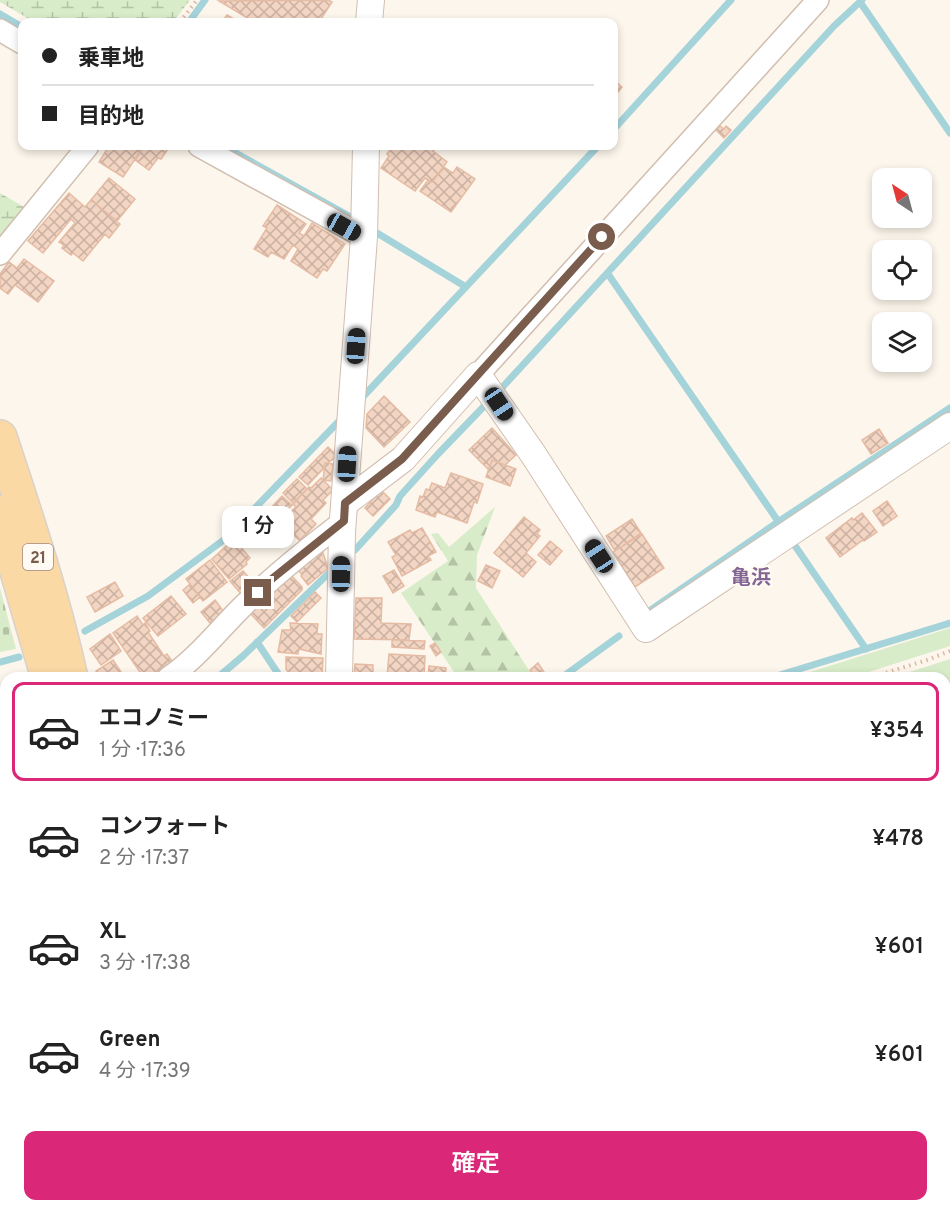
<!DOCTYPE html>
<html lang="ja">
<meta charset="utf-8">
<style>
body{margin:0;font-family:Overpass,"Noto Sans JP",sans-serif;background:#f2f2f2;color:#222;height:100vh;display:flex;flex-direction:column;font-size:22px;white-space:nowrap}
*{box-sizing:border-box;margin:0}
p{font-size:20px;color:#767676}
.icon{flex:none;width:33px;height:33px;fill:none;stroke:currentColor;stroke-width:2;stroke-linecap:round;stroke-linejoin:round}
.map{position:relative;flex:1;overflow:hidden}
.drawer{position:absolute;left:0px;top:672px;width:951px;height:540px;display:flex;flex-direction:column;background:#fff;border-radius:18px 18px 0 0;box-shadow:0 3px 9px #0003}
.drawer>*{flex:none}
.banner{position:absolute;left:18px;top:18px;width:600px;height:132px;border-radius:12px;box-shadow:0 3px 9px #0003;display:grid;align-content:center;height:132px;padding:0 24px;background:#fff}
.needle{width:39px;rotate:324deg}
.controls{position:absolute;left:872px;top:168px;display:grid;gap:12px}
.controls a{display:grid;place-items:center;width:60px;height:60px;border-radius:12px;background:#fff;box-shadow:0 3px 9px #0003;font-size:30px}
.end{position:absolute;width:27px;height:27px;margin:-14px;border:8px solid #7a5c4d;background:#fff;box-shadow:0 0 0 3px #fff}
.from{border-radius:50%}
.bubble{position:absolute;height:42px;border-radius:12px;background:#fff;box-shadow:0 3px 9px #0003;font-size:20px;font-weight:600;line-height:42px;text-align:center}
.car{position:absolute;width:18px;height:36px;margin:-18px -9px;border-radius:8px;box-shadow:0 0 4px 2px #0007;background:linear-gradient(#222 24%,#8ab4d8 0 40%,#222 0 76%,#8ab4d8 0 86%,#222 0)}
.banner b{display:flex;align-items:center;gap:21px;height:57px;font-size:22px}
.banner b+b{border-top:2px solid #e0e0e0}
.banner i{width:15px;height:15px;background:#222}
ul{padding:10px 0 0;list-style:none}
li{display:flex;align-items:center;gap:18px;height:99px;margin:0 12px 9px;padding:0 12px;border:3px solid transparent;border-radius:12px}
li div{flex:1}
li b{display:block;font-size:22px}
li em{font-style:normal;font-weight:600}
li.on{border-color:#db2777}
li>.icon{width:54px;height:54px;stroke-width:1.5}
.cta{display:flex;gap:12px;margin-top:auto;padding:12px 24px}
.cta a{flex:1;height:69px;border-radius:12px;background:#db2777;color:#fff;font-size:24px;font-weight:600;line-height:69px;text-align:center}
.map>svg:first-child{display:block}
</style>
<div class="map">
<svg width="950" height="1212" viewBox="0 0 950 1212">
<defs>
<pattern id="forest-firs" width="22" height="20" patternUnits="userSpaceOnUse" patternTransform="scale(1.5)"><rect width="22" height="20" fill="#d8ecc9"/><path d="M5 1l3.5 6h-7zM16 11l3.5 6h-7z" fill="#b4c2a5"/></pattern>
<pattern id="wetland-marsh" width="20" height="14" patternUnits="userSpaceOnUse" patternTransform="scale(1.5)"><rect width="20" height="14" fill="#d8ecc9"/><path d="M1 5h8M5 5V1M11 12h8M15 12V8" fill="none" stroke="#b4c2a5"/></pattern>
<pattern id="cemetery-stones" width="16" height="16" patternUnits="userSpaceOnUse" patternTransform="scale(1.5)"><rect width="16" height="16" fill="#d8ecc9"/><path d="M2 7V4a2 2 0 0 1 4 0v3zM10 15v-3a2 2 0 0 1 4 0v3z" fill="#b4c2a5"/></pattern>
<pattern id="water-ripples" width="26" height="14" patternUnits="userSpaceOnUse" patternTransform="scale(1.5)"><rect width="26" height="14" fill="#bfe3e8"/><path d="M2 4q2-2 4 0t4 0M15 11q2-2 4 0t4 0" fill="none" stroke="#a0bbbe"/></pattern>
<pattern id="building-cross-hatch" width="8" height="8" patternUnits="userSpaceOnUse" patternTransform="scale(1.5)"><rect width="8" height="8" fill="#f3d5c3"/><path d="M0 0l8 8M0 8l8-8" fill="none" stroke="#cab0a1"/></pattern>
</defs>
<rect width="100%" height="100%" fill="#fdf6ec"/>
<path fill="#d8ecc9" d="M950 628V646L850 678H791Z
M950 659V945L945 946V678H891Z
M0 943H6V1206H19L0 1212Z"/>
<path fill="url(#forest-firs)" d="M495 507 477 555 476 588 534 678H458L401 593 448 561 431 534 438 533 449 547Z"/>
<path fill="url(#wetland-marsh)" d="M0 0H190L173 22H34L0 2Z
M0 193 24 207 20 221 0 241Z"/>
<path fill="url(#cemetery-stones)" d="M0 588 16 649 0 652Z"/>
<path fill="url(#water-ripples)" stroke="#a5d3da" stroke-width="1.5" d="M945 960H950V1109L945 1111Z
M92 1206H580L556 1212H72Z"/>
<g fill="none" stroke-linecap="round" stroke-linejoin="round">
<path stroke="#a5d3da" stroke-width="7" d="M860 2 950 133
M0 14 22 27
M189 22 205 0
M614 129 731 0
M223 146 349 216
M377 233 466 287
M608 274 866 649
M498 392 834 26 862 0
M358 402 598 146
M355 550 396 505 400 496 438 454 490 400
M648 612 778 522 950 408
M85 631 148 596 225 539 344 416
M257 642 281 678
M0 662 19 657
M217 678 244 655 329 573
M561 678 619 636
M770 678 950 623
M0 765 6 763
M0 789 6 808"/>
</g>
<path fill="url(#building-cross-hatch)" stroke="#e6bba3" stroke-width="1.5" d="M328 0 332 2 319 22H254L219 1Z
M227 15 239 22H222Z
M614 80 622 87 614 97Z
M720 126 724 129 726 126 731 130 724 138 716 130Z
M109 146H144L123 177 99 162Z
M144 146H170L161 159 158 158 149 170 135 160Z
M393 146H437L433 151 447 162 432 182 425 178 415 191 381 168 389 156 387 154Z
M444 167 453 173 457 167 475 179 451 212 420 191 428 180 432 182Z
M109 178 135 199 117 221 91 200Z
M69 193 85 207 91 200 120 224 109 238 105 234 83 261 73 253 71 255 62 248 64 245 59 242 75 223 71 219 43 253 28 241Z
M277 205 306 224 299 233 304 236 312 223 345 244 327 271 323 269 317 278 291 261 298 249 293 245 284 259 271 252 268 257 254 249 267 228 263 226Z
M24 259 54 281 38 302 15 285 8 294 0 288V274L9 262 17 268Z
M384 396 410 422 384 447 366 428 367 414Z
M492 428 516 455 505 465 492 460 489 470 469 450Z
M879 429 888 443 871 454 862 440Z
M328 447 337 456 328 463H325L324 468 308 485 299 477Z
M492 460 516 469 510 486 486 477Z
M325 463 333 464 331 481 323 480Z
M451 473 483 484 477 503 474 502 467 523 437 512 435 517 416 510 420 496 423 497 426 489 429 490 432 483 445 488Z
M321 478 333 490 323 500 326 503 311 519 316 524 300 541 280 522 296 507 293 504 309 487 311 488Z
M297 479 307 489 293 503 283 493Z
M381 490 390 499 373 516 365 508Z
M282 496 292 505 277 520 268 511Z
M887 501 897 516 883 526 873 511Z
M862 513 877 532 864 541 863 540 840 557 826 538 852 518 853 520Z
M524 517 540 530 537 534 540 536 526 553 536 562 523 577 494 553Z
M632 519 641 533 615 551 606 536Z
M422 528 436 552 428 556 431 560 402 576 392 557 396 555 388 542 410 530 412 533Z
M642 534 664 568 635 587 613 552Z
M234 539 250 558 246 562 247 564 229 579 212 559Z
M550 541 562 551 550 565 538 555Z
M322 550 328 568 308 585 301 576 302 575 297 568Z
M210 560 227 582 203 601 186 579Z
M486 565 500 571 492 588 478 581Z
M394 570 404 586 393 593 383 576Z
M243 571 255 584 242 595 230 581Z
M290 574 302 587V590L264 628 250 613Z
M115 582 123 596 95 612 87 597Z
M190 584 200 597 193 603 183 590Z
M315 592 321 598 297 622 291 616Z
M171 596 186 614 158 636 143 618Z
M356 598H382L381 623 411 624 409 640 354 639Z
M215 600 224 612 210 623 201 612Z
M137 616 143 625 145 623 150 631 148 632 164 656 167 654 172 661 147 678H144L113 633Z
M290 623 318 624 317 634H322L321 654 299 649 298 654 278 652 282 630H291Z
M110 634 121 651 101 665 90 649Z
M392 640 425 641 424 649 392 647Z
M435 643 441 652 436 656 430 646Z
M389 654 425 656 424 678H387Z
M286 657 323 658 322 678H292L286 669Z
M113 660 125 678H98L96 671Z
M538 663 544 672 536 678 530 670Z
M355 664 373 665V678H354Z
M429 666 446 668 445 678H428Z
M950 1141V1188L945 1174V1142Z
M699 1206H720L722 1212H684Z
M726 1206H751L753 1212H728Z
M757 1206H806L808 1212H759Z
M811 1206H836L817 1212H813Z"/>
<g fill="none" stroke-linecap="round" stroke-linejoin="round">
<defs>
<path id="minor" d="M0 30 22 43
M199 146 364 237
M0 254 88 146
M478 375 818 0
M168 678C196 659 217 632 241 608 273 576 308 548 344 521
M0 739 6 737
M0 898 6 897
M945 1200 950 1199
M911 1212 929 1206"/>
<path id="tertiary" d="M369 22 371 0
M345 503 403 459 478 375 533 454 646 629 950 426
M339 678 342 532 364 237 366 146
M339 1206V1212"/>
<path id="primary" d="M0 437C26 516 53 596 71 678
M0 513 48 678
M130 1206V1212
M156 1206 157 1212"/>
</defs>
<use href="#minor" stroke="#d1beb0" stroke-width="24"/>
<use href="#tertiary" stroke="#d1beb0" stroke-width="28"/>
<use href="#primary" stroke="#dad1cd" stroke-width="36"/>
<path stroke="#d9b8a5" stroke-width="4" stroke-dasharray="1.5 4.5" stroke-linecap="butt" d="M180 22 197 0
M869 678 927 660 950 651
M0 930H6"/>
<use href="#minor" stroke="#fff" stroke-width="21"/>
<use href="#tertiary" stroke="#fff" stroke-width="26"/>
<use href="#primary" stroke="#fbd9a5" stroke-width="33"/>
</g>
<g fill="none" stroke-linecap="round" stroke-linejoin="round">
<path stroke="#7a5c4d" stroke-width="8" d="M258 593 273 578 344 521 345 503 402 459 602 237"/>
</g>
<g text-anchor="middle" stroke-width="4.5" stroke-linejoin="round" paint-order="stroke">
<rect fill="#fffaf3" stroke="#a28b7f" stroke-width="1.5" x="23" y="544" width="30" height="26" rx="4.5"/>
<g font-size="16" font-weight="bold" fill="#7a5c4d">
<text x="38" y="563">21</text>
</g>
<g font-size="20" font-weight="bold" fill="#846695" stroke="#fffaf3">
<text x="751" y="584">亀浜</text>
</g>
</g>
</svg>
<div class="controls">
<a><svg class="needle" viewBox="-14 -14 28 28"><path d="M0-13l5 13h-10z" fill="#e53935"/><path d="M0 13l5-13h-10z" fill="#767676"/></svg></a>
<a><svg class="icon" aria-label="locate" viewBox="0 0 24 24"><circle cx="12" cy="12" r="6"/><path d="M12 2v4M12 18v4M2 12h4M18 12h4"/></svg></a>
<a><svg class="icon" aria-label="layers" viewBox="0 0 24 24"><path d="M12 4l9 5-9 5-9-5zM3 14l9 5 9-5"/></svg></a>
</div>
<i class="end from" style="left:602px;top:237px"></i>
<i class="end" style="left:258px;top:593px"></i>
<div class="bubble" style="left:222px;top:506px;width:72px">1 分</div>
<i class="car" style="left:344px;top:227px;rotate:119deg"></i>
<i class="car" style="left:356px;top:346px;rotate:4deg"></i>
<i class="car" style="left:499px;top:404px;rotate:146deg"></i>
<i class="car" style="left:347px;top:464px;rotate:3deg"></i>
<i class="car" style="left:599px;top:556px;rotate:327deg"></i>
<i class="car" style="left:341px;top:574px;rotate:1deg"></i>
<div class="banner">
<b><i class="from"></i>乗車地</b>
<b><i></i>目的地</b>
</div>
<section class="drawer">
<ul>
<li class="on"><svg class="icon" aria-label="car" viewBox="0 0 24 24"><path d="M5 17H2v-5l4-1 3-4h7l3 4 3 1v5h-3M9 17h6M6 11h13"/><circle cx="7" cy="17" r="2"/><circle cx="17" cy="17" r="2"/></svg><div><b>エコノミー</b><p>1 分 · 17:36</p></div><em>¥354</em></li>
<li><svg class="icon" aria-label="car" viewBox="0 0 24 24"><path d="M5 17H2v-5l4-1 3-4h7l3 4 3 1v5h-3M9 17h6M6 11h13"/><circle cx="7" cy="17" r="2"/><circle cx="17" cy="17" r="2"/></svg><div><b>コンフォート</b><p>2 分 · 17:37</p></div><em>¥478</em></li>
<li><svg class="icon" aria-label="car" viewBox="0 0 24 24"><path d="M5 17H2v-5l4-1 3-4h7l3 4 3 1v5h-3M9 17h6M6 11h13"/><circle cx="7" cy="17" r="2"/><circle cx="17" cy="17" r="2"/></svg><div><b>XL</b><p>3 分 · 17:38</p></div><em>¥601</em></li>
<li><svg class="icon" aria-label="car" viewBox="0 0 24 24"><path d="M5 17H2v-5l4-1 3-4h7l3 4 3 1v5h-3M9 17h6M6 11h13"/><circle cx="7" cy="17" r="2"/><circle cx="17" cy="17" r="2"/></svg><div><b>Green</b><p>4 分 · 17:39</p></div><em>¥601</em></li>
</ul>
<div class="cta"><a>確定</a></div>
</section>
</div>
